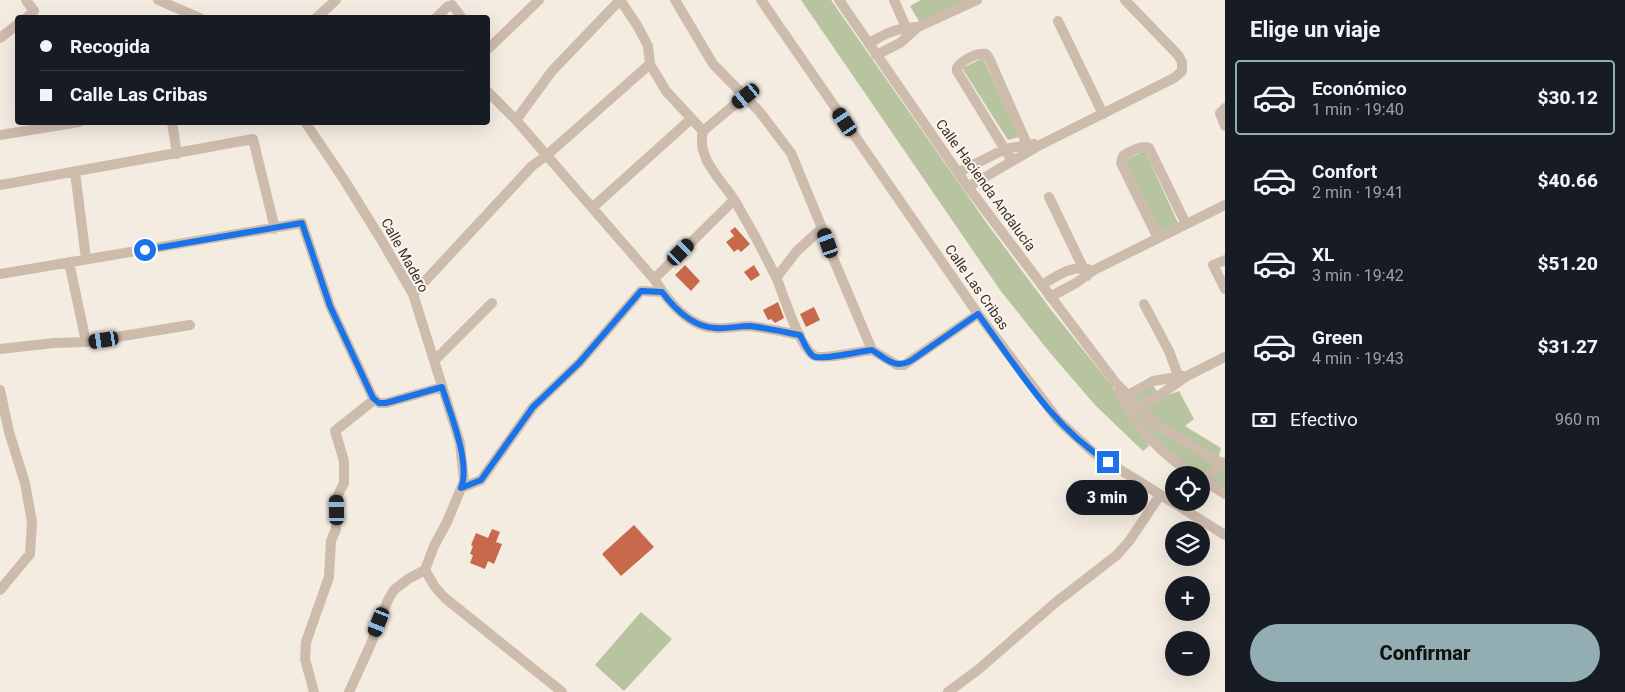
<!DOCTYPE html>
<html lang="es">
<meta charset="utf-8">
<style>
body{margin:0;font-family:Roboto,sans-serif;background:#242831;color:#f1f3f6;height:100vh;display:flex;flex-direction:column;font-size:19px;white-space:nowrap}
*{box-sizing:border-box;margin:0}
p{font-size:16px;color:#9ea1a6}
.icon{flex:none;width:28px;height:28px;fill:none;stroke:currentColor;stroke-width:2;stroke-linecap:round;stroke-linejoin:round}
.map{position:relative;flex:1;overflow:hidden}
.details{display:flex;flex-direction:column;background:#171b24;width:400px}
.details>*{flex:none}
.hud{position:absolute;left:15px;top:15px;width:475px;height:110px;border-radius:5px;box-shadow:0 5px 20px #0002;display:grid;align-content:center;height:110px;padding:0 25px;background:#171b24}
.buttons{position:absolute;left:1165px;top:466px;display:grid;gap:10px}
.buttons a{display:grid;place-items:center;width:45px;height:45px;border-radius:50%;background:#171b24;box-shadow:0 5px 20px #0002;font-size:25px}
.end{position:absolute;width:22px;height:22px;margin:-11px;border:6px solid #1a73e8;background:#fff;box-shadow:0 0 0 2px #fff}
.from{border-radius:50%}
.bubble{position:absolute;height:35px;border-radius:18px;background:#171b24;box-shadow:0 5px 20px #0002;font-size:16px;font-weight:800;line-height:35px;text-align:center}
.car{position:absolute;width:15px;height:30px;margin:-15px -8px;border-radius:6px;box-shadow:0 0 4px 1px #0007;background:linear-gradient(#222 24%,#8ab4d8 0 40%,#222 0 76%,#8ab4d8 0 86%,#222 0)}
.hud b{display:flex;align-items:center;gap:18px;height:48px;font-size:19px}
.hud b+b{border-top:1px solid #363941}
.hud i{width:12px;height:12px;background:#f1f3f6}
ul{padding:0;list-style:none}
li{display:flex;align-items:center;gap:15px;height:75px;margin:0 10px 8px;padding:0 15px;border:2px solid transparent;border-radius:5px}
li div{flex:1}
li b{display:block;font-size:19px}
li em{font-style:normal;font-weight:800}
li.active{border-color:#92aeb2}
li>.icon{width:45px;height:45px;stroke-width:1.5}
h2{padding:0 25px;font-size:22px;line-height:60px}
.pay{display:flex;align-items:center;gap:12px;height:55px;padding:0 25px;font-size:19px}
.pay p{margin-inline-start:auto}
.button{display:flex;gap:10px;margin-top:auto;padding:10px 25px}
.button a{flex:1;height:58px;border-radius:30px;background:#92aeb2;color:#111;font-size:20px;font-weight:800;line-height:58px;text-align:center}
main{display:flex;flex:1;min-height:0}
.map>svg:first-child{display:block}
</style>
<main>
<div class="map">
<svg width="1225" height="692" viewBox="0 0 1225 692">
<rect width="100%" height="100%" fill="#f4ebe1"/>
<path fill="#b8c4a0" d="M801 0H831L988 225 1052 311 1112 386 1149 446 1143 451 1095 405 1051 354 1000 290Z
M921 0H968L920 23 910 6Z
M983 58 1019 137 1008 140 962 68Z
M1145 151 1179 225 1160 233 1125 160Z
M1153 385 1161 398 1179 391 1194 419 1185 426 1221 448 1217 465 1203 476 1164 450 1134 413 1145 411 1132 396Z
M1225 468V491L1206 479Z
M641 612 672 639 624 691 595 665Z"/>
<path fill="#c8694b" d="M735 227 750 244 741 252 738 249 734 252 726 242 734 236 730 231Z
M685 265 700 281 691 291 675 275Z
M754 265 760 275 751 281 744 272Z
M778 302 784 318 775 323 771 319 768 320 763 310Z
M814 307 820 320 806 327 800 314Z
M634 525 654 547 621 576 602 554Z
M492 529 500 532 496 542 502 544 494 564 488 561 485 569 470 563 473 555 470 554 473 546 471 545 476 533 488 538Z"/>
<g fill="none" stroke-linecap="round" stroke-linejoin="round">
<path stroke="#cdbbac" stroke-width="10" d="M158 0 200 18
M620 0 637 25 648 46 650 64 666 91 703 131C696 159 722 180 735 201 742 213 749 226 756 238 763 252 770 265 777 279 784 297 799 345 813 355 820 361 861 351 872 350L897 365H904L978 314
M675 0 713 64 759 111 791 153 822 228 833 258 872 350
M761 0 978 314 1059 421 1095 454 1225 535
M839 0 968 187 1115 382 1155 424 1225 465
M894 0 908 32
M26 18 34 11 26 0
M316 18 336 0
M436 18 448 6 452 5 462 18
M1058 21 1103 114
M0 38 18 24
M869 44C884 33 898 28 918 27
M488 49 539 0
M876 55 900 43 918 27 977 0
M488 92 516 120 654 279C667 300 688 327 715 328 727 329 738 326 750 326 767 328 784 332 800 335
M1225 108 1220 113 1225 126
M516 120 552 71 620 0
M172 122 177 154
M305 122 343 178 379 236 413 294 460 443 464 481 447 522 434 546 425 570
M703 131 745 96
M0 135 79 122
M1012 161 957 71V68C961 61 977 52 986 54L989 58 1030 151
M75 172 86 259
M959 172 1005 149 1034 144
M0 185 253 139 275 229
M968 187 1040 145 1174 78 1182 71V62L1178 55 1125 0
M1049 197 1087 276
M592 208 691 119
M1158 238 1121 163 1123 156C1129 152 1141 145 1149 148L1186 224
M1225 260 1213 265 1225 289
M69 262 86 342
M0 274 302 223 330 306 373 398 379 403H386L442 387
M776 278 797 251 822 228
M654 279 734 200
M1042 285C1055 277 1071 265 1088 269
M413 294 532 166 547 155 650 64
M1050 297 1076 283 1094 270 1225 205
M1144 304 1169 351 1180 381
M0 349 54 343 86 342 190 325
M434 361 492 303
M0 390 9 432 25 483 32 522 30 554 0 590
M1119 392C1134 426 1163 456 1195 475
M1123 398 1153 381 1184 376
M1133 409 1160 395 1187 376 1225 357
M1201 479 1225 494
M1202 480 1225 462
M461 488 481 480 533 407 579 363 641 291 662 292
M314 692 305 659 306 642 329 577 331 541 336 529 337 519V497L344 483V461L335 431 375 399
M349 692 370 646 388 600 394 590 408 579 425 570 435 587 445 598 562 692
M948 692 979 669 1055 603 1117 555 1130 540 1160 495"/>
</g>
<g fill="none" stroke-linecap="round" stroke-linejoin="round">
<path stroke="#1a73e8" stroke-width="6" d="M145 250 302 223 330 306 373 398 379 403H386L442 387C450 413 471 463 461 488L481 480 533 407 579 363 641 291 662 292C674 308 693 327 715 328 727 329 738 326 750 326 767 328 784 332 800 335 804 342 807 351 813 356 820 361 861 351 872 350 887 359 895 370 912 360L978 314C1017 367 1052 427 1108 462"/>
</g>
<g text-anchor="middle" stroke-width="4" stroke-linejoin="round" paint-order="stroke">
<g font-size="14" fill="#3b302b" stroke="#fbf5ee">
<text transform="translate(986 185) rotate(54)" y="5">Calle Hacienda Andalucía</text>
<text transform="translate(405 255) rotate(61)" y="5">Calle Madero</text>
<text transform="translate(977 287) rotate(55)" y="5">Calle Las Cribas</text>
</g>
</g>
</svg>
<div class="buttons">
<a><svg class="icon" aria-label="locate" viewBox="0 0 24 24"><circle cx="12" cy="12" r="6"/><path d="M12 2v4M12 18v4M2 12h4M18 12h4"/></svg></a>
<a><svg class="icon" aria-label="layers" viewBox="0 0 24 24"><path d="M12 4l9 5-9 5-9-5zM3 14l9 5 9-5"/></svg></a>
<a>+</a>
<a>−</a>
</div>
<i class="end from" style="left:145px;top:250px"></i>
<i class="end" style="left:1108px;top:462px"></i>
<div class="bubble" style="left:1066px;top:480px;width:82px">3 min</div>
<i class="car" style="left:746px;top:96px;rotate:231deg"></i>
<i class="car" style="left:845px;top:122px;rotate:326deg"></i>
<i class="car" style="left:828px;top:243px;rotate:341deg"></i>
<i class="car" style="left:681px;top:252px;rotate:45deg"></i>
<i class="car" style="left:104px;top:340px;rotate:261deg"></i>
<i class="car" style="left:337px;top:510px;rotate:359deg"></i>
<i class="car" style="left:379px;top:622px;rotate:202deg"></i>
<div class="hud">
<b><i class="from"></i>Recogida</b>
<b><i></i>Calle Las Cribas</b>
</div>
</div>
<section class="details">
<h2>Elige un viaje</h2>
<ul>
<li class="active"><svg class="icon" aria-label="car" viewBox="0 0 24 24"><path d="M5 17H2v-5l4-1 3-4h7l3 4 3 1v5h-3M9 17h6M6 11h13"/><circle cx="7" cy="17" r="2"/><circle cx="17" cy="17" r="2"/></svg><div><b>Económico</b><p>1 min · 19:40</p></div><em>$30.12</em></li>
<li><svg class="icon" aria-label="car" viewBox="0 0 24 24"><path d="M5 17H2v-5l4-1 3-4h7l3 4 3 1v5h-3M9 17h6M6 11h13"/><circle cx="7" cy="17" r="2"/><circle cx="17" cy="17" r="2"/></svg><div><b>Confort</b><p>2 min · 19:41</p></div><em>$40.66</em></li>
<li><svg class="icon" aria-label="car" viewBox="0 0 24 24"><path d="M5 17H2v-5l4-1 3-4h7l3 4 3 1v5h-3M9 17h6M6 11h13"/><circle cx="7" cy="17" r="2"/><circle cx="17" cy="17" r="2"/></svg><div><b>XL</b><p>3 min · 19:42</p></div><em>$51.20</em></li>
<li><svg class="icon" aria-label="car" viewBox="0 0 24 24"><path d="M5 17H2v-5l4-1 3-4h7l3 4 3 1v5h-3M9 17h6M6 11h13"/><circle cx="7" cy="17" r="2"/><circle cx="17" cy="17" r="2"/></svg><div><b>Green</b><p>4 min · 19:43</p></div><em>$31.27</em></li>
</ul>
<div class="pay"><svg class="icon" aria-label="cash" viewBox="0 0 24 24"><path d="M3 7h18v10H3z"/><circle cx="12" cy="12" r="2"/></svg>Efectivo<p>960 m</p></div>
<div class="button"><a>Confirmar</a></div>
</section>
</main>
